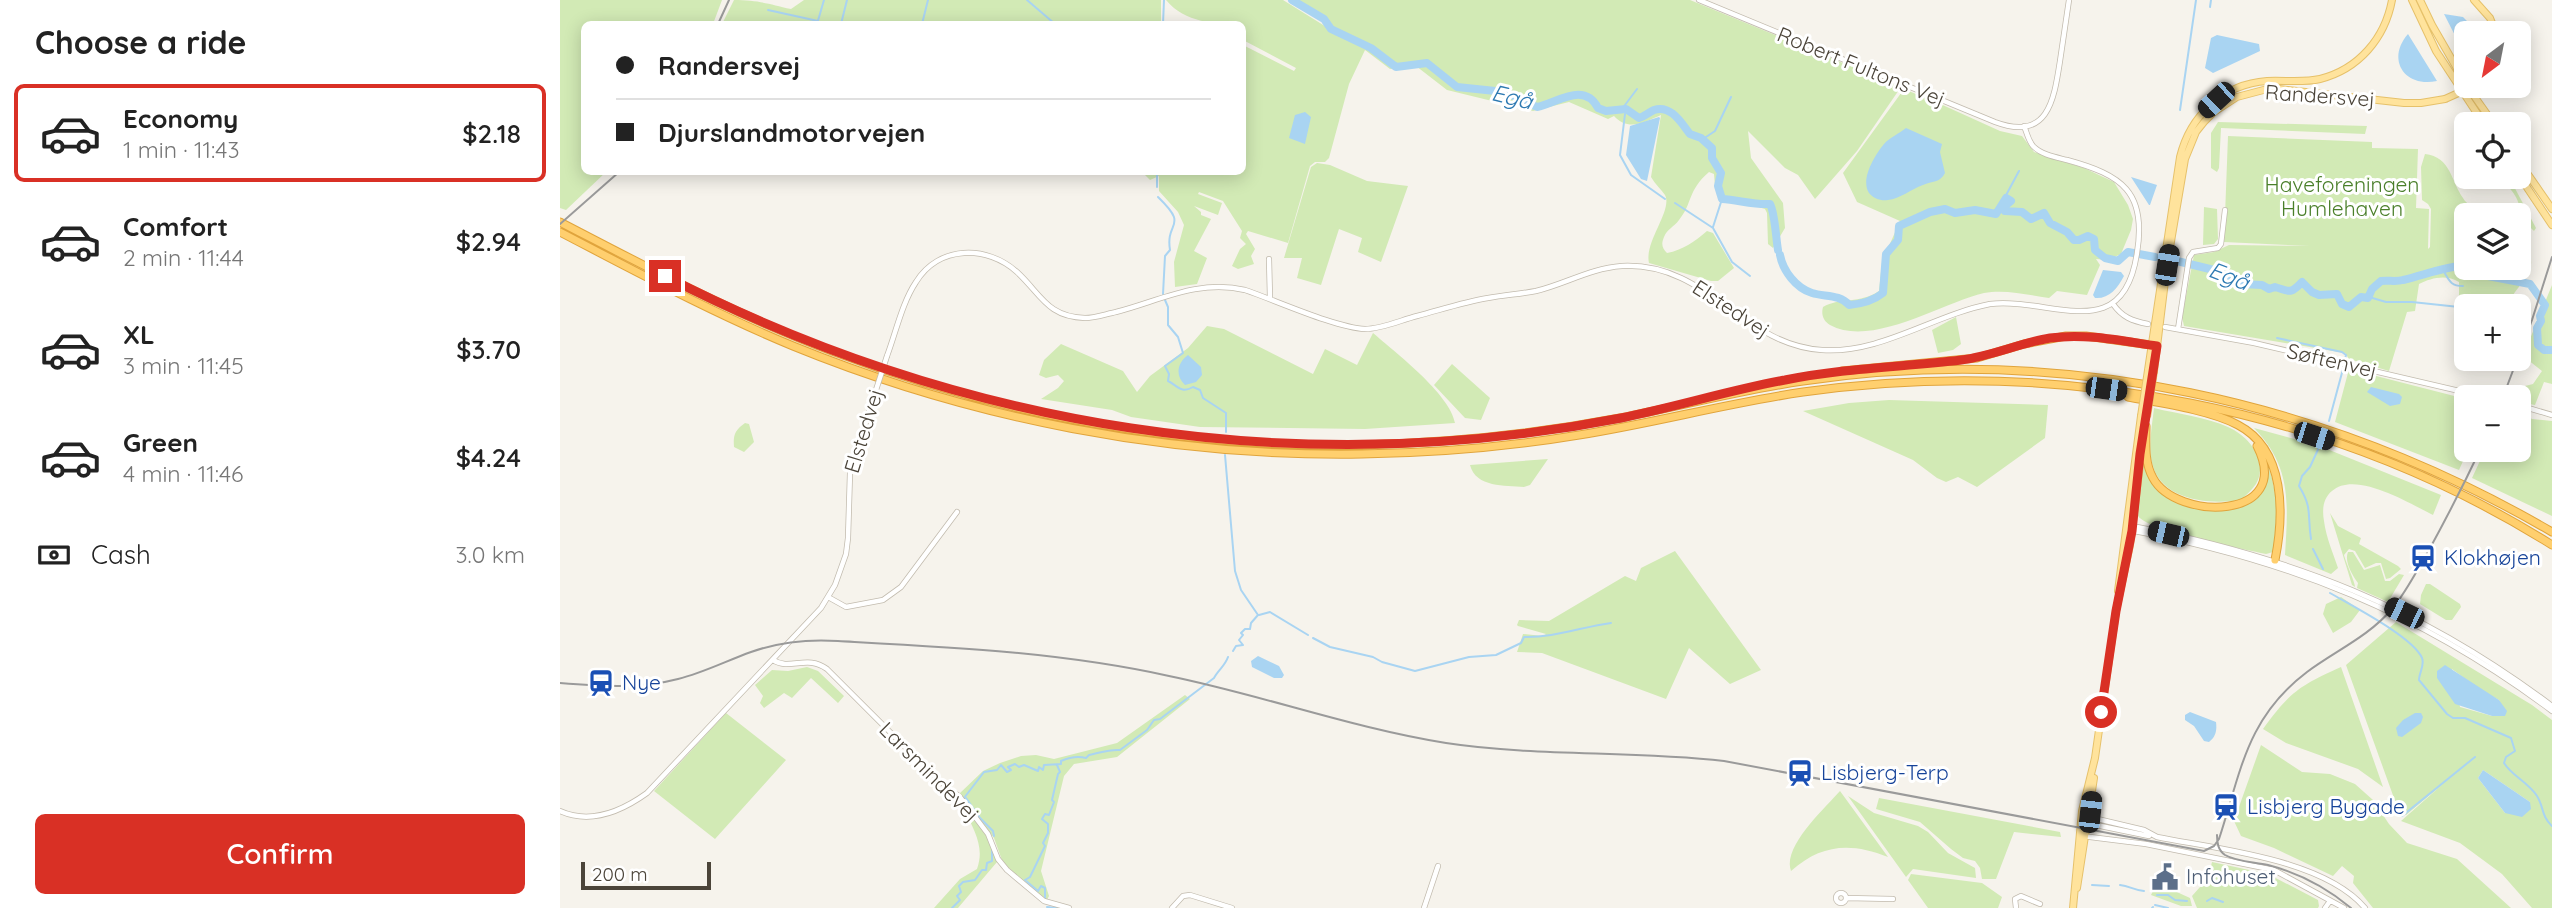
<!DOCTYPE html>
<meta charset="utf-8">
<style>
body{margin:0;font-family:Quicksand,sans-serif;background:#f6f6f6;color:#222;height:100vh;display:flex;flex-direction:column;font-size:26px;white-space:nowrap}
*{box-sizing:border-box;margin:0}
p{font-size:23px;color:#767676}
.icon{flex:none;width:38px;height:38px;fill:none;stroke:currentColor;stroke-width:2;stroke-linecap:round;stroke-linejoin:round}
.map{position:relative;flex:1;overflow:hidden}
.drawer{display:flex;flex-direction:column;background:#fff;width:560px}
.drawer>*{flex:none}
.banner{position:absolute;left:21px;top:21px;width:665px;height:154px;border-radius:10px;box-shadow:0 4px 18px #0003;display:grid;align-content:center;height:154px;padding:0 35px;background:#fff}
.needle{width:46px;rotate:212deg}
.controls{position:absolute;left:1894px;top:21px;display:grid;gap:14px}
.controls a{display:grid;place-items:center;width:77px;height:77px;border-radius:10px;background:#fff;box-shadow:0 4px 18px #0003;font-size:35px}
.scale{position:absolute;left:21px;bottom:18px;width:130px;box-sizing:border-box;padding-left:7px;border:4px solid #4b4439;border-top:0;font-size:19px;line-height:24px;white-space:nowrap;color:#4b4439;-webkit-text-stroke:5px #fff;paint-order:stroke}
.end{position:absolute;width:32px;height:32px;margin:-16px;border:9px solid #d93025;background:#fff;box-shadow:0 0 0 4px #fff}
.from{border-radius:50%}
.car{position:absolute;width:21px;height:42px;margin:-21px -10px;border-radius:9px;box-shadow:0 0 5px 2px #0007;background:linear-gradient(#222 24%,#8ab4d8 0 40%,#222 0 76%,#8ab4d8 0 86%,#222 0)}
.banner b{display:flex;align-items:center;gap:24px;height:66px;font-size:26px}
.banner b+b{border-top:2px solid #e0e0e0}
.banner i{width:18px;height:18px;background:#222}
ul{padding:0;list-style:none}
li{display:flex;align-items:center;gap:21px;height:98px;margin:0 14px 10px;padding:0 21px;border:4px solid transparent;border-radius:10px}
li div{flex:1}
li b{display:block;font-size:26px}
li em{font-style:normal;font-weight:600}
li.active{border-color:#d93025}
li>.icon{width:63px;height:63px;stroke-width:1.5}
h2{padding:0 35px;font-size:32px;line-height:84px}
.pay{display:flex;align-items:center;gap:18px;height:77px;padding:0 35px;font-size:26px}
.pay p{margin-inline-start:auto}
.action{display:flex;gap:14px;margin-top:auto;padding:14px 35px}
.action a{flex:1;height:80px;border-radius:10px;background:#d93025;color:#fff;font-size:28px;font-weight:600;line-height:80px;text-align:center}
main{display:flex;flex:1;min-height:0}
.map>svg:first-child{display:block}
</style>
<main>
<section class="drawer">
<h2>Choose a ride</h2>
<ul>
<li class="active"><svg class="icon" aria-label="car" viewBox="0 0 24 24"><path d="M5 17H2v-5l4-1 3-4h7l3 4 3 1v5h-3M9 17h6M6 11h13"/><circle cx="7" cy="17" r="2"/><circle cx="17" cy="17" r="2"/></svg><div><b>Economy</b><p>1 min · 11:43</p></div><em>$2.18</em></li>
<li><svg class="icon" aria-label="car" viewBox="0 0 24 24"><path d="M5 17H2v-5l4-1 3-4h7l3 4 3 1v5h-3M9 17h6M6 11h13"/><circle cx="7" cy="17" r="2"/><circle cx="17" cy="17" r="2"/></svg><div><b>Comfort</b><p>2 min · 11:44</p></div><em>$2.94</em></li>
<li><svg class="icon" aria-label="car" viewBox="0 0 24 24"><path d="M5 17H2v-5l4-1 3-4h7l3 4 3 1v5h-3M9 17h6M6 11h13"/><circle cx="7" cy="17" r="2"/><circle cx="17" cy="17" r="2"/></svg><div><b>XL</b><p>3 min · 11:45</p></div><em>$3.70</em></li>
<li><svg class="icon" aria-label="car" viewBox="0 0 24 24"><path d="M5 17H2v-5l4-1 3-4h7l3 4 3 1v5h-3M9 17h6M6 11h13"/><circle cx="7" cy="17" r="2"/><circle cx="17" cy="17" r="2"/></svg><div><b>Green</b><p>4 min · 11:46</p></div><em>$4.24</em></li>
</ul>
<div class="pay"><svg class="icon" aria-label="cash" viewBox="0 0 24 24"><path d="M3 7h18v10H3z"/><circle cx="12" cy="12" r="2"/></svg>Cash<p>3.0 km</p></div>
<div class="action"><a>Confirm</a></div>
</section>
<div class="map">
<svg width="1992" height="908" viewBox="0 0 1992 908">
<rect width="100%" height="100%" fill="#f6f3ec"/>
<path fill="#d2eab5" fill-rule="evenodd" d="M0 0H162L153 24H24V172H46L6 210 0 208Z
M174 0C198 0 209 4 231 9L244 0H601V24H162Z
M606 0H723L768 28 764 19 732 0H1130L1341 87 1297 151 1255 199 1238 175 1225 168 1188 131 1191 158 1223 203 1225 228 1213 248 1208 244 1207 213 1205 209 1160 196 1155 186 1154 174 1149 172C1127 191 1133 203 1119 220 1114 227 1107 229 1104 237 1101 244 1102 248 1107 253 1123 250 1134 242 1147 231L1153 233 1174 268 1158 281H1151L1089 263C1084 242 1113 210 1105 195 1101 189 1095 184 1091 177L1101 115C1084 122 1069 132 1054 116L1048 119 1009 102 973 111 887 90 856 66 830 69 805 50 789 84 769 158 765 162H755L750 166 728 243 688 231 686 234 695 249 691 256 694 264 678 269 672 266 680 249 686 244 680 238 682 231 663 201 639 192 638 194 662 203 658 215 634 206 641 212V215L651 219 634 251 647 258 637 284 615 287 614 262 624 225 618 212 599 191V176L590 180 582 172H682L683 45 734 71 736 68 683 40 682 24C655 24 625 23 606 0Z
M1344 89 1356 94 1358 98 1362 100 1365 97 1440 131 1462 136 1474 152 1524 168 1554 182 1568 205 1573 219 1571 230 1561 254 1548 260 1536 259 1540 265 1527 295 1497 291 1489 298C1468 295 1445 289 1424 293 1381 303 1312 348 1270 325 1263 321 1261 314 1263 307 1280 297 1300 304 1319 291L1322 262 1340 221 1297 202 1283 173Z
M1658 122 1807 126 1805 134 1661 128 1659 168 1657 172 1651 168V133Z
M1668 136 1812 142V148L1858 149 1856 208 1869 209 1868 249 1870 247 1871 209 1868 204 1862 200 1861 167 1865 154C1891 157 1891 181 1903 198 1907 206 1918 208 1924 215H1906V268H1958V243L1968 248C1977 272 1965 277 1953 295L1941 298 1935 306 1906 307 1899 299V282C1886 274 1871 278 1859 284L1855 311 1847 312 1829 371 1789 359 1785 353 1624 326 1622 317 1634 255 1654 252 1669 245 1750 246 1664 242Z
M757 163 770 165 807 181 848 186 821 262 798 252 802 238 779 229 761 285 737 278 742 258H724L751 167Z
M1935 177H1949L1976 228 1974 231 1960 217C1962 203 1952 185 1938 182Z
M1644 207 1657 209 1658 239 1654 244 1643 245Z
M1992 285V384L1984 382 1975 405 1958 402V397H1950L1953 389 1973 384 1982 371 1963 356Z
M1396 317 1401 344 1393 350 1378 353 1372 330Z
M647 326 664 329 753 374 765 349 797 365 813 333C835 352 890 394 895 423L805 429 640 427 571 417 552 410 481 399 498 388 504 381 498 375 486 378 479 375 484 360 501 344 563 371 577 392 590 376 628 348Z
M892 364 930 398 921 420 905 418 874 385Z
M1789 369 1906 399V450H1908L1899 470 1775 422Z
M1329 400 1488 405 1485 438 1417 487 1398 477 1386 482 1377 478 1353 460 1243 411 1289 403Z
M1594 408C1618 414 1646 417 1668 427 1689 436 1709 461 1696 484 1692 490 1686 495 1681 500 1650 505 1601 501 1592 463 1588 445 1592 426 1594 408Z
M1958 411 1972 419 1992 421V516L1912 478 1925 450H1958Z
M185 423 189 424 194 442 184 452 174 447C173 435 175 430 185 423Z
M1694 428 1757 445 1881 495 1873 515C1849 503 1795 470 1772 491 1763 498 1762 510 1764 521 1766 537 1773 553 1778 568L1771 574 1725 555C1728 504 1732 467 1694 428Z
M1582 455C1587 469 1590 482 1602 492 1613 502 1628 504 1642 506 1683 514 1706 506 1706 460 1718 491 1719 519 1713 552L1706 554C1684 549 1588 531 1578 516Z
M988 459 970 485 964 487C945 485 916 488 910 465Z
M1770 513 1778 526 1801 538 1799 544 1838 566 1841 569 1830 578 1826 579 1821 563H1816L1805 568 1795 551 1789 549 1784 555C1786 563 1795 582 1795 587L1792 585Z
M1115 551 1201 670 1170 684 1129 648 1106 699 982 653 957 652 963 634 983 636 986 634 958 626 957 625 959 620 989 621 1065 576 1076 581 1081 568Z
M1788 552H1793L1804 570 1820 565 1825 581H1830L1839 574 1844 575 1828 602 1797 588 1798 583C1792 575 1784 561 1788 552Z
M1866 584H1870L1900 604 1901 607 1892 620H1886L1860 604 1861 595Z
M1781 597 1800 610 1791 622 1773 633 1763 614 1766 604Z
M1836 622 1972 705 1992 720V908H1972L1942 874 1900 843 1841 821 1883 784 1846 815 1839 812 1786 665ZM1892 669 1919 689 1939 700 1945 716H1932L1900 707ZM1923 770 1970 802 1945 813 1918 778Z
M247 667 258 671 284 696 278 703 251 678 232 698 224 693 204 708 200 703 203 696 195 685 212 670 228 671Z
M1781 667 1823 787 1798 769 1726 743 1703 729C1730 692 1739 686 1781 667Z
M625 695 630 699 557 757 514 764 504 776 481 871 489 896 487 900 483 898 443 863 434 838 399 794 423 771 440 763 461 756 476 755 494 759 557 743Z
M166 713 226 760 155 839 94 791Z
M1701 745 1742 772 1770 774 1795 784 1813 800 1829 824 1847 843 1897 859 1951 908H1813L1793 883 1794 876 1782 866 1773 876 1714 848 1681 836 1674 821Z
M1280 791 1328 857C1291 842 1261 844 1231 871 1222 847 1265 808 1280 791Z
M1288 796 1314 813 1358 826 1368 832 1388 853 1415 868 1416 878 1353 869 1346 877Z
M1319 798 1500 832 1501 837 1454 832 1436 879H1422L1420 868 1415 861 1403 858 1391 849 1360 822 1316 809Z
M408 808 431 843 437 862 398 908H374L400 879 417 869C425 847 414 831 405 810Z
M1652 862 1708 874 1758 900 1759 906 1758 908H1637L1632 896 1648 878Z
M1351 874 1422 883 1442 897 1438 908H1368L1348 880Z
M1595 887 1608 888 1630 898 1632 906H1621L1591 895Z"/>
<path fill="#a9d4f2" d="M1884 14 1903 17 1916 30 1917 33H1906V57Z
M1848 34 1877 81C1844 88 1826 59 1848 34Z
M1657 35 1699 44 1700 51 1653 73 1645 68 1651 38Z
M745 112 751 117 745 144 729 138 735 115Z
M1099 117 1100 118 1087 181 1081 179 1066 155 1070 126Z
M1346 128 1382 144 1380 152 1385 173C1380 183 1372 181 1363 185 1351 189 1340 199 1328 200 1321 201 1314 199 1309 193 1300 179 1315 155 1324 144 1330 137 1339 134 1346 128Z
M1571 177 1597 185 1590 205H1589Z
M1543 270 1561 272 1564 276C1557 289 1549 299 1535 298L1533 295Z
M628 355 641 367 642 375 636 382 625 385C615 376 617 363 628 355Z
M1811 387 1839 394 1842 397 1840 404 1830 406 1807 392Z
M698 656 719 666 724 675 722 678H714L692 667 691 661Z
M1885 665 1939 700 1947 711 1945 716H1932L1895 704 1877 678V671Z
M1630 712 1656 722C1657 730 1656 737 1649 742L1644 741 1634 726 1625 720V715Z
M1855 713H1861L1863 717 1861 723 1842 737 1838 736 1836 728 1843 720Z
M1923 770 1970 802 1971 809 1962 817 1945 813 1918 778Z"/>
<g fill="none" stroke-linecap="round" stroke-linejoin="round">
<path stroke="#a9d4f2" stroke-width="2" d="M467 0 495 24
M1650 7 1651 0
M208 10 258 21
M257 24 264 0
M281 24 287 0
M362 24 368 0
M603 24 604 0
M1062 109 1077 89
M1620 110 1636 0
M1065 114 1060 155 1071 175 1105 199
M1143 139 1155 131 1171 97
M597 187V172
M598 197C630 228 605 220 610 250L605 256 603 294
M1444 199 1459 171
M1115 203 1153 228 1172 262 1190 276
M1153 227 1162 199
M1883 270C1889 280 1890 286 1903 286
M1809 297 1826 302H1852L1899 307 1906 311
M605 300 608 307V325L618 337 623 353 605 366 609 374 608 381C618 386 621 394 633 387L640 390 643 398 666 413V432
M1717 338 1782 352 1786 355 1785 359
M1769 421 1783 369
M665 455 675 571 681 590 698 615 691 623 690 629H685L681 633 683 635 679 640 683 645 676 646 673 651
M1751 539C1747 514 1753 509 1739 486L1742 476 1750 467 1760 445
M1753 549 1763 569
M1770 593C1792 606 1853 637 1862 658 1865 665 1859 673 1859 680L1887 714 1893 718H1905L1951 738 1955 751 1946 757 1944 763C1952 776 1968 782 1977 796 1984 807 1981 816 1992 826
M699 615 710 612 748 635
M753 638 770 647 813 657 822 662 855 671 909 657 936 655 961 643 964 637C992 638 1022 627 1051 623
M404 798 424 772 437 770 441 765 447 772 451 770 448 767 455 764 459 767 464 765 478 771 479 767 483 770 484 765 501 764V761C508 758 518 756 526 758L529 755C539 753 550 749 560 750L587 730 594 720 600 719 654 678C658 670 665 666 668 657
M406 798 420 818 433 831 434 836
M1842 816 1915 757
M1532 885 1549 886
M1560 885C1570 886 1573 890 1584 891
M1597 895H1608L1615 900 1627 901
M485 898V888L481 886 478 891 465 880 470 877 485 846 483 843 488 833V824L482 819 485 814 489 815 494 802 492 800 498 774 500 772 497 765
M1647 901 1652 898 1663 902
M1595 905 1608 908
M487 907 497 908
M392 908 400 900 397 896 401 892 399 886 403 882 415 880 422 870H426L427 863 432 861V849
M1592 908 1593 907"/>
<path stroke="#a9d4f2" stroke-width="8" d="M732 0 764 19 771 29 811 48 836 67 867 63 897 87 945 92 977 107C997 103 1024 81 1038 108L1046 111 1066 109 1079 118C1085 116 1089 112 1094 110 1111 104 1122 124 1130 134L1141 138 1152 148V158L1161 173 1158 186 1162 199C1178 200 1194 205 1210 204 1215 213 1216 239 1218 250
M1220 255C1223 271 1236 288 1252 293 1264 297 1280 294 1289 305 1301 304 1313 301 1323 293L1326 254 1338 240 1339 226 1370 212 1385 209 1395 213 1415 210 1436 214 1446 198 1451 201 1445 206V211L1462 212 1471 219 1484 213 1490 223 1507 232 1514 240H1519L1528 236 1534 239 1535 250 1545 258 1558 261 1568 252 1595 257
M1617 261 1654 270 1659 268 1663 275 1676 277 1681 284 1702 285 1709 289 1715 287C1729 291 1730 295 1742 282L1752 292 1759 295 1777 294 1782 304 1789 307 1801 297 1808 298 1812 289 1821 281C1828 280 1836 282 1843 280 1864 275 1884 267 1906 265
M1918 268 1928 276 1970 284 1985 305 1980 316 1981 321 1977 328 1978 345 1984 350H1992"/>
<defs>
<path id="minor" d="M1139 0 1435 122C1488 142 1494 100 1500 61 1503 40 1506 20 1509 0
M709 259 710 298
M1553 304C1562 317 1572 321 1588 324
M1605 327 1694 343 1925 397
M1618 329 1629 258 1633 252 1658 248 1661 244 1665 210
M327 356C336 332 342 303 356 282 379 245 427 245 457 272 481 294 487 317 525 318 535 318 546 314 556 312 599 301 638 279 685 290 715 300 776 328 805 329 822 329 841 320 857 316 880 310 904 302 928 298 944 295 960 294 976 291 1005 284 1031 268 1062 266 1148 262 1182 345 1262 350 1321 354 1373 315 1430 304 1492 297 1563 347 1577 253 1587 192 1562 175 1507 160 1495 157 1482 155 1473 146 1468 140 1467 133 1464 126
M1958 405 1992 415
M1572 526C1732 557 1861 607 1992 706
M1569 530C1730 560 1861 613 1992 711
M268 597 286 607 323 600 341 587 397 512
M213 660C230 671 247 654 267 669L376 778 400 797 428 834 438 859 447 870 484 901 509 908
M0 811C31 825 62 811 87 793L261 608 275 585 286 554 288 538 290 473 315 393
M1529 817 1584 830 1597 837C1657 849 1764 859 1805 908
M1526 823 1589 836
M1522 836 1586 844 1714 870 1784 908
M1276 898a5 5 0 1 1 10 0a5 5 0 1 1-10 0Z
M1286 898 1333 899
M612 908 623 896 630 895 672 908
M864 908 878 866
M1456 908 1455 899 1461 896 1480 904
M1765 908 1770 901"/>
<path id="major" d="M1852 0 1876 51 1924 124
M1860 0 1872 25 1906 84
M1914 0 1930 18 1936 33
M1907 86 1934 124
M1958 160 1992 209
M1958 174 1992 225
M1588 370 1620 157C1630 116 1663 84 1707 81 1724 80 1743 83 1760 79 1799 69 1825 38 1832 0
M1594 371 1607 265 1625 159 1636 132 1644 122 1654 112 1677 97 1711 88 1844 103H1861L1885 99
M1558 591 1581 416
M1517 888 1534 778
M1513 908 1522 811 1535 758 1556 611 1570 545 1583 440"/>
<path id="highway" d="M0 222C89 268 178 316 272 351 440 415 622 448 801 445 888 443 975 434 1060 418 1121 406 1181 390 1243 381 1503 343 1766 400 1992 532
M0 232C77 272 153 313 233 346 412 419 609 457 802 454 874 453 947 447 1019 435 1094 423 1168 403 1243 392 1499 356 1772 407 1992 545
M1282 371 1417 358 1464 344 1506 336H1526L1591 345
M1568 397C1600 403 1650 410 1678 425 1726 450 1724 515 1715 560
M1586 426C1586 444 1584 462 1593 478 1616 521 1735 521 1697 446"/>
</defs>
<use href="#minor" stroke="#c2bbae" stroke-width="6"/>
<use href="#major" stroke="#e6c16a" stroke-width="8"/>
<use href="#highway" stroke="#e0a43c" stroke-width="9"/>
<use href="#minor" stroke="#fff" stroke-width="4.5"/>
<use href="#major" stroke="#ffe39c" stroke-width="6"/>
<use href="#highway" stroke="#ffcf6e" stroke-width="7"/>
<path stroke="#9a9a9a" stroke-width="2" d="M158 24 169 0
M0 224 59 172
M1943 397 1972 320 1992 257
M0 683C38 686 81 689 118 679 143 673 166 661 191 652 219 642 248 639 278 641 389 647 500 652 609 676 702 695 792 728 886 743 978 757 1072 750 1164 761L1644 851 1654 846 1659 839C1681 772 1686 718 1747 672 1775 651 1808 637 1832 609 1847 591 1857 570 1869 550 1887 517 1904 484 1920 450
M1657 835C1657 843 1658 850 1665 855 1677 862 1695 862 1708 865 1739 873 1767 888 1791 908"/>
<defs>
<path id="minor-bridge" d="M315 393 327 356"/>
<path id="major-bridge" d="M1885 99 1914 86
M1581 416 1588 370
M1587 417 1594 371"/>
</defs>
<use href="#minor-bridge" stroke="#c2bbae" stroke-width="6" stroke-linecap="butt"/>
<use href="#major-bridge" stroke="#e6c16a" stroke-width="8" stroke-linecap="butt"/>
<use href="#minor-bridge" stroke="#fff" stroke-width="4.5"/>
<use href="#major-bridge" stroke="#ffe39c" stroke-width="6"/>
</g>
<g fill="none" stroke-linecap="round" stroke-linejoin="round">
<path stroke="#d93025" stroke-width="9" d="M105 276C401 428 733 482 1061 418 1116 407 1170 390 1225 380 1283 368 1342 367 1401 360 1432 356 1460 343 1490 338 1526 333 1562 341 1597 346L1580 454 1572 531 1556 611 1541 712"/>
</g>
<defs>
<symbol id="station-bare" viewBox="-9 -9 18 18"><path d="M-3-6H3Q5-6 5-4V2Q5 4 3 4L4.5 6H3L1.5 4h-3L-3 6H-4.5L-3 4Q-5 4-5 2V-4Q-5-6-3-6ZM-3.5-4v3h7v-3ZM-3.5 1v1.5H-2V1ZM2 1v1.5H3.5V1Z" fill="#1a4fb4" stroke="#fff" stroke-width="2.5" paint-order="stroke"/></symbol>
<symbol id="civic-bare" viewBox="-9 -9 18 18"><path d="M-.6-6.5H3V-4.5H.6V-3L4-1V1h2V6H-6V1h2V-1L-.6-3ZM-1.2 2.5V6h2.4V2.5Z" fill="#5c6f8a" stroke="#fff" stroke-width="2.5" paint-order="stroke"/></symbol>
</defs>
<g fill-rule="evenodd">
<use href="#station-bare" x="1844" y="539" width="38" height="38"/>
<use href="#station-bare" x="22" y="664" width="38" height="38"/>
<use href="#station-bare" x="1221" y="754" width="38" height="38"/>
<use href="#station-bare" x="1647" y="788" width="38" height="38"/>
<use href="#civic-bare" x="1586" y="858" width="38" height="38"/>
</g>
<g text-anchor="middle" stroke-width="6" stroke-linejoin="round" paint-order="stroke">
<g font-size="21" fill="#4b4439" stroke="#fff">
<text transform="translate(1301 67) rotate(22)" y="7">Robert Fultons Vej</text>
<text transform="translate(1760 96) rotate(4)" y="7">Randersvej</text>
<text transform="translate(1171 309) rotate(33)" y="7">Elstedvej</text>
<text transform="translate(1772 361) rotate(13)" y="7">Søftenvej</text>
<text transform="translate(304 431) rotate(-73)" y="7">Elstedvej</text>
<text transform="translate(369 772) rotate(45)" y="7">Larsmindevej</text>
</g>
<g font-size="21" fill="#4a7f2a" stroke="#fff">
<text x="1782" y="192">Haveforeningen<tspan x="1782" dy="24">Humlehaven</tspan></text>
</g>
<g font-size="21" fill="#164399" stroke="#fff" text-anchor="start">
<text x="1884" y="565">Klokhøjen</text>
<text x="62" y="690">Nye</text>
<text x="1261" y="780">Lisbjerg-Terp</text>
<text x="1687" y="814">Lisbjerg Bygade</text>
</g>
<g font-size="21" fill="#4e5e75" stroke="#fff" text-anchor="start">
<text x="1626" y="884">Infohuset</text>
</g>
<g font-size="23" font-style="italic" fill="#2e7ab2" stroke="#fff">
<text transform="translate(952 97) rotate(14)" y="8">Egå</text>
<text transform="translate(1669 276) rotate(21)" y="8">Egå</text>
</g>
</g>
</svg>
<div class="controls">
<a><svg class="needle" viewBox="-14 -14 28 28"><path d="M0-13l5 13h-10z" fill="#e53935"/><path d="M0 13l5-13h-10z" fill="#767676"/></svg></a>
<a><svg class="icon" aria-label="locate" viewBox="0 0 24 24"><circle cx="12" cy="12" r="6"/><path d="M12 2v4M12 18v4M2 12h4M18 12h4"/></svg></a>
<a><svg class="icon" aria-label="layers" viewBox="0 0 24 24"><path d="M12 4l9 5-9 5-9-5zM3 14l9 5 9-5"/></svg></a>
<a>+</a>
<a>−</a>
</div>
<div class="scale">200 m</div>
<i class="end from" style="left:1541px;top:712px"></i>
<i class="end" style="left:105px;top:276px"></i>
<i class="car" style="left:1656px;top:100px;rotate:227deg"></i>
<i class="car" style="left:1607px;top:265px;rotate:9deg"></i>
<i class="car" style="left:1546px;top:389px;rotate:98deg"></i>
<i class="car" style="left:1754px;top:436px;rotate:108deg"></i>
<i class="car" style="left:1608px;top:534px;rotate:283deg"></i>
<i class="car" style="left:1844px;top:613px;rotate:296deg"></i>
<i class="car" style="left:1530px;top:812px;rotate:6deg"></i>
<div class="banner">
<b><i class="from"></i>Randersvej</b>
<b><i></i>Djurslandmotorvejen</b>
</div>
</div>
</main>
